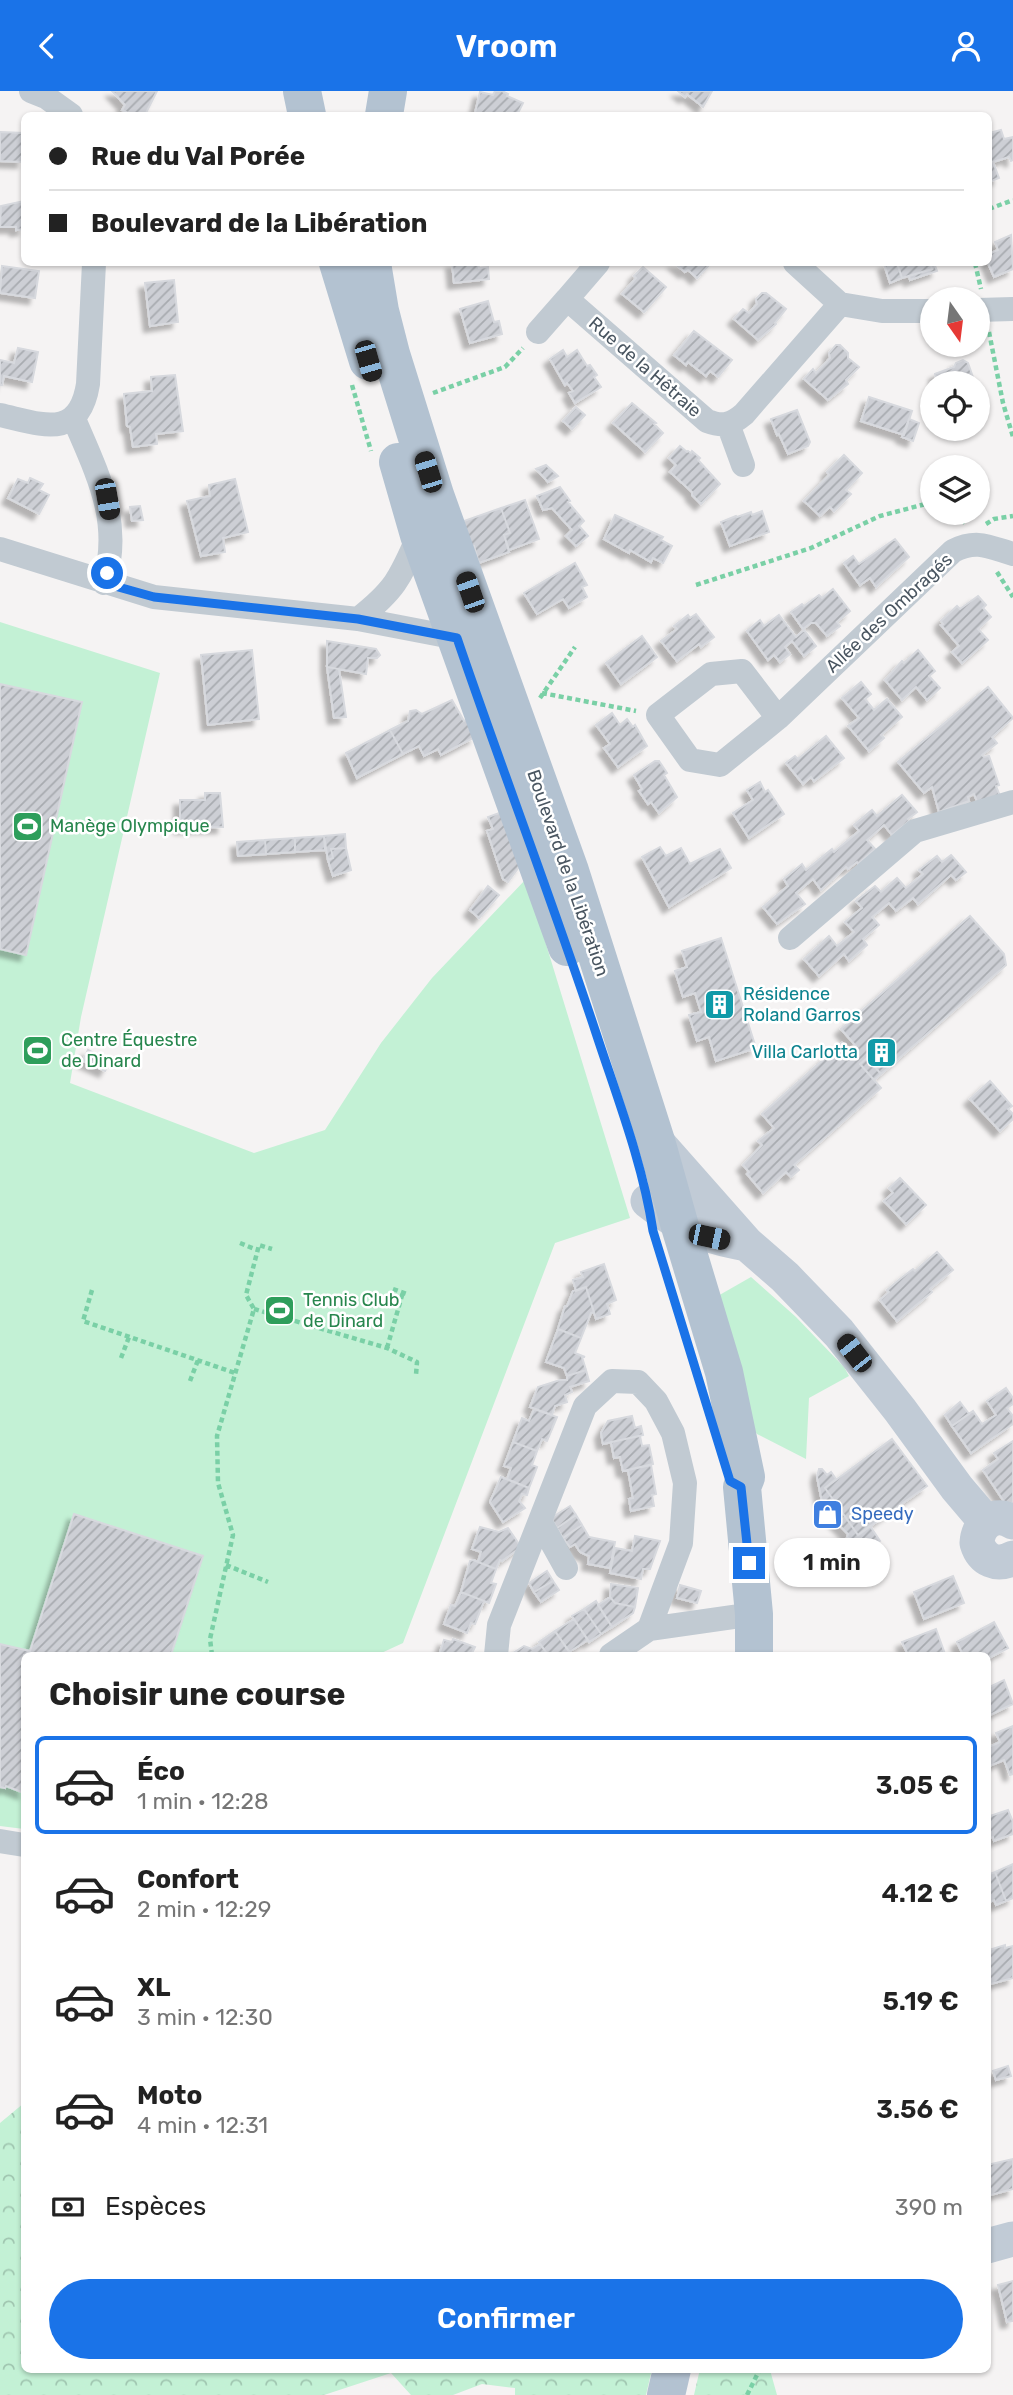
<!DOCTYPE html>
<html lang="fr">
<meta charset="utf-8">
<style>
body{margin:0;font-family:Rubik,sans-serif;background:#f2f2f2;color:#222;height:100vh;display:flex;flex-direction:column;font-size:26px;white-space:nowrap}
*{box-sizing:border-box;margin:0}
p{font-size:23px;color:#767676}
.icon{flex:none;width:38px;height:38px;fill:none;stroke:currentColor;stroke-width:2;stroke-linecap:round;stroke-linejoin:round}
.map{position:relative;flex:1;overflow:hidden}
.drawer{position:absolute;left:21px;top:1561px;width:970px;height:721px;display:flex;flex-direction:column;background:#fff;border-radius:10px;box-shadow:0 2px 5px #0004}
.drawer>*{flex:none}
.guide{position:absolute;left:21px;top:21px;width:971px;height:154px;border-radius:10px;box-shadow:0 2px 5px #0004;display:grid;align-content:center;height:154px;padding:0 28px;background:#fff}
.needle{width:46px;rotate:166deg}
.buttons{position:absolute;left:920px;top:196px;display:grid;gap:14px}
.buttons a{display:grid;place-items:center;width:70px;height:70px;border-radius:50%;background:#fff;box-shadow:0 2px 5px #0004;font-size:35px}
.end{position:absolute;width:32px;height:32px;margin:-16px;border:9px solid #1a73e8;background:#fff;box-shadow:0 0 0 4px #fff}
.from{border-radius:50%}
.bubble{position:absolute;height:49px;border-radius:24px;background:#fff;box-shadow:0 2px 5px #0004;font-size:23px;font-weight:600;line-height:49px;text-align:center}
.car{position:absolute;width:21px;height:42px;margin:-21px -10px;border-radius:9px;box-shadow:0 0 5px 2px #0007;background:linear-gradient(#222 24%,#8ab4d8 0 40%,#222 0 76%,#8ab4d8 0 86%,#222 0)}
.guide b{display:flex;align-items:center;gap:24px;height:66px;font-size:26px}
.guide b+b{border-top:2px solid #e0e0e0}
.guide i{width:18px;height:18px;background:#222}
ul{padding:0;list-style:none}
li{display:flex;align-items:center;gap:21px;height:98px;margin:0 14px 10px;padding:0 14px;border:4px solid transparent;border-radius:10px}
li div{flex:1}
li b{display:block;font-size:26px}
li em{font-style:normal;font-weight:600}
li.active{border-color:#1a73e8}
li>.icon{width:63px;height:63px;stroke-width:1.5}
h2{padding:0 28px;font-size:32px;line-height:84px}
.pay{display:flex;align-items:center;gap:18px;height:77px;padding:0 28px;font-size:26px}
.pay p{margin-inline-start:auto}
.cta{display:flex;gap:14px;margin-top:auto;padding:14px 28px}
.cta a{flex:1;height:80px;border-radius:42px;background:#1a73e8;color:#fff;font-size:28px;font-weight:600;line-height:80px;text-align:center}
header{display:flex;justify-content:space-between;align-items:center;height:91px;padding:0 28px;background:#1a73e8;color:#fff;font-size:32px;font-weight:600}
.map>svg:first-child{display:block}
</style>
<header><svg class="icon" aria-label="back" viewBox="0 0 24 24"><path d="M15 5l-7 7 7 7"/></svg>Vroom<svg class="icon" aria-label="person" viewBox="0 0 24 24"><circle cx="12" cy="8" r="4"/><path d="M4 21q1-7 8-7t8 7"/></svg></header>
<div class="map">
<svg width="1013" height="2304" viewBox="0 0 1013 2304">
<defs>
<pattern id="forest-crowns" width="20" height="18" patternUnits="userSpaceOnUse" patternTransform="scale(1.75)"><rect width="20" height="18" fill="#c3f1d5"/><path d="M2 6a3 3 0 1 1 6 0M12 15a3 3 0 1 1 6 0" fill="none" stroke="#a0c6b0"/></pattern>
<pattern id="building-hatch" width="6" height="6" patternUnits="userSpaceOnUse" patternTransform="scale(1.75)"><rect width="6" height="6" fill="#cdcfd5"/><path d="M-1 1l2-2M0 6l6-6M5 7l2-2" fill="none" stroke="#a8abb0"/></pattern>
<filter id="shadow"><feDropShadow dx="-6" dy="6" stdDeviation="2" flood-color="#0004"/></filter>
</defs>
<rect width="100%" height="100%" fill="#f5f3f3"/>
<path fill="#c3f1d5" d="M0 531 160 582 81 926 70 992 254 1062 325 1039 381 952 432 887 526 788 630 1127 555 1152 403 1552 377 1564H24V1738L0 1735Z
M751 1186 796 1226 844 1276 849 1285 809 1307 806 1368 757 1343 747 1329 716 1206Z"/>
<path fill="url(#forest-crowns)" d="M24 2012V2278H652L646 2304H515V2297L482 2293 453 2304H411L391 2282 324 2304H0V2032Z
M700 2278 770 2279 777 2304H694Z"/>
<path fill="url(#building-hatch)" stroke="#d7d9de" stroke-width="2" filter="url(#shadow)" d="M112 0H157L145 24 141 22 139 24H132L122 19 125 14Z
M495 0H502L508 3 507 5 523 12 517 24H481L475 22 480 1 493 4Z
M678 0H712L703 16 687 3 685 6Z
M1001 39 1004 48 1013 46V69L1011 70 1009 66 993 71 999 87 989 91V42Z
M0 41 24 42 23 71 0 70Z
M24 110V138L16 139V136H0L1 115Z
M1011 144 1013 178 994 186 988 172 989 163 998 159 995 151Z
M452 172H478L479 177 488 176 489 188 454 192Z
M674 172H711L697 187 688 179 685 181Z
M889 172H897L902 187 890 192 884 173Z
M897 172H930L932 178 902 187Z
M930 172H934L937 180 910 189 909 185 932 178Z
M2 175 39 180 35 207 0 202Z
M643 176 666 196 644 221 622 203 636 187 634 185Z
M174 189 178 231 150 235 145 192Z
M762 202H766L786 218 775 232 776 233 758 249 734 228 743 218 749 222 757 213 756 208Z
M488 210 494 231 499 230 502 243 470 252 460 218Z
M694 240 732 269 718 286 710 280 706 285 688 271 686 274 674 264Z
M836 254H840L848 262V267L859 276 846 289 848 293 828 309 804 288 813 278 816 282 830 267 829 262Z
M18 257 38 261 32 291 4 285 2 294H0V269L14 272Z
M563 259 567 266 577 259 587 275 590 274 597 284 594 286 601 296 575 312 569 302 573 300 567 292 565 294 550 268Z
M963 269 968 272 975 292H937L935 283 954 276 956 272Z
M175 284 183 340 156 343 157 353 133 356 130 336 127 335 124 303 152 300 151 286Z
M869 306 912 320 904 344 861 330Z
M632 312 656 332 654 333 663 342 645 361 613 332Z
M576 316 585 324 572 338 563 330Z
M797 319 810 351 808 355 788 363 779 343 777 344 771 328Z
M909 328 919 332 913 350 902 346Z
M680 355 687 361 688 360 691 362 692 360 700 367 698 369 720 393 701 413 692 404V401L670 381 676 374 669 367Z
M844 364 862 382 846 399 851 403 834 420 830 416 820 425 804 410 829 384 827 381Z
M546 374 558 385 548 391 536 378Z
M30 387 43 393 39 399 49 404 39 423 8 407 18 388 28 392Z
M235 388 248 441 223 447 225 461 201 465 187 410 210 405 209 394Z
M560 396 570 410 568 411 584 430 579 435 588 445 576 455 566 445 572 439 552 417 543 419 537 405Z
M525 409 539 448 509 459 504 444 510 442 501 417Z
M140 415 143 429 132 430 130 416Z
M501 417 510 442 504 444 509 461 479 472 474 455 470 456 461 431Z
M762 420 769 441 730 455 721 431 736 425 737 426 751 421 752 424Z
M615 424 663 446 661 449 672 455 663 472 653 467 651 471 630 459 629 462 604 448Z
M895 448 909 466 876 496 870 487 860 494 844 472 853 465 859 473Z
M575 472 587 494 582 496 587 506 569 517 563 508 537 523 524 502Z
M833 498 850 520 837 531 840 535 827 545 816 532H811L803 538 791 521 802 513 804 515 819 504 822 507Z
M978 505 986 514 983 517 991 526 978 538 988 549 962 572 952 561 959 555 941 534 943 533 941 530 957 515 960 518Z
M696 523 714 546 701 556 699 553 677 570 661 550 677 538 674 535 688 524 690 527Z
M779 524 796 546 804 539 816 555 804 565 792 550 785 556 790 563 780 571 774 564 768 569 747 540 760 529 764 535Z
M642 545 657 566 621 593 606 572Z
M327 550 376 558 380 564 377 567H368L366 583 327 576Z
M252 559 259 628 208 634 201 564Z
M918 559 935 580 929 585 940 597 927 609 916 596 902 609 885 589 902 570 904 572Z
M327 576 339 578 346 626 334 627Z
M861 591 871 603 865 608 874 619 887 608 902 626 881 644 884 647 869 660 848 635 859 627 842 607Z
M0 593 82 611 26 864 0 858Z
M988 596 1013 627 992 646 997 652 982 664 984 666 989 665 999 694 996 695 1000 705 978 713 974 703 968 706 969 710 939 721 932 696 924 702 898 671Z
M452 609 464 630 467 628 475 646 441 664 438 658 424 665 419 655 403 663 390 639 408 630 410 620 416 619 422 623Z
M612 622 620 634 627 628 633 636 635 634 647 655 618 676 604 657 610 653 596 634Z
M390 639 403 663 357 687 346 662Z
M826 645 844 667 814 690 811 686 803 693 786 672 795 665 798 668Z
M655 670H659L667 682 664 684 677 706 659 722 651 711 648 713 639 700 642 698 634 684Z
M760 691 765 701 768 699 784 723 749 747 733 722 753 709 747 699Z
M205 702H220L223 736 180 737V709H205Z
M902 704 917 721 908 728 909 730 892 744 884 734 867 749 875 758 858 773 857 771 848 778 846 776 821 799 813 788 796 802 805 813 777 833 763 816 788 795 784 788 802 773 806 779 832 758 834 761 859 740 854 734 872 719 877 725Z
M502 721 521 773 508 791 503 788 487 740 493 738 488 726Z
M345 743 346 757 331 758 333 767 328 769 324 745Z
M324 745 325 759 295 761V747Z
M295 747V761L266 763 265 749Z
M265 749 266 763 238 765 237 751Z
M660 756 666 765 681 757 690 773 720 758 731 777 669 816 642 766Z
M346 757 351 779 333 785 328 769 333 767 331 758Z
M951 764 966 781 956 789 951 784 918 813 913 807 896 820 889 812 872 826 879 834 863 848 867 854 849 870 844 863 819 885 804 868 829 845 837 855 854 841 845 831 862 817 856 810 875 795 881 801 897 787 906 797 923 783 919 779 937 765 942 771Z
M488 795 499 804 479 827 470 819Z
M970 825 1004 863 1006 874 881 983 867 967 860 973 881 997 794 1074 799 1079 791 1086 786 1081 763 1102 747 1083 749 1081 743 1074 762 1054 758 1050 774 1037 762 1023 842 952 854 966 856 955 841 938Z
M721 847 756 957 716 970 709 946 697 950 689 924 701 921 695 902 683 906 675 880 687 876 682 860Z
M88 959 110 971 105 980 83 970Z
M867 967 881 983 874 989 860 973Z
M990 990 1012 1015 1008 1018 1013 1023V1028L1000 1040 970 1008Z
M900 1087 926 1114 906 1133 884 1110 893 1102 889 1097Z
M937 1161 953 1179 930 1198 932 1201 897 1230 880 1209 889 1201 887 1199 900 1188 913 1178 915 1180Z
M604 1173 616 1209 607 1213 610 1223 596 1228 586 1196 576 1200 573 1189 583 1186 581 1181Z
M586 1196 594 1221 591 1222 581 1247 558 1238 565 1215H567L573 1200Z
M558 1238 581 1247 575 1262 585 1266H582L586 1279 567 1285 564 1277 546 1271Z
M586 1279 589 1290 570 1296 572 1301 565 1304 567 1311 555 1315 552 1324 530 1316 538 1296 560 1289H567V1285Z
M1006 1297 1013 1307V1313L1007 1317 1013 1325V1333L971 1362 952 1335 973 1320 982 1333 996 1324 987 1310Z
M960 1311 969 1323 952 1335 945 1324Z
M534 1318 557 1326 547 1350 542 1348 537 1360 513 1351 522 1327 529 1330Z
M632 1325 635 1337 641 1335 643 1344 603 1353 601 1342 608 1330Z
M640 1345 642 1355 649 1354 653 1373 623 1380 620 1366 614 1367 611 1351Z
M892 1348 927 1395 858 1444 825 1397Z
M1013 1350V1411L1007 1415 983 1379 998 1368 994 1362Z
M513 1351 537 1360 532 1374 537 1376 529 1397 507 1388 511 1377 504 1375Z
M651 1374 656 1403 652 1404 654 1415 631 1420 629 1408 633 1407 628 1379Z
M819 1378H822L827 1384 831 1381 836 1388 825 1397 858 1444 870 1435 880 1450 873 1454 868 1452 863 1458 847 1446 848 1443 828 1423 822 1411 817 1386Z
M501 1386 529 1397 527 1404 522 1403 519 1410 525 1417 503 1431 490 1411Z
M570 1415 576 1424 557 1437 551 1427Z
M74 1423 203 1465 171 1564H24V1702L6 1695 5 1697 0 1696V1553L30 1560Z
M576 1424 582 1434 563 1447 557 1437Z
M582 1434 589 1446 615 1451 610 1477 588 1473 589 1465 580 1461 575 1453 570 1456 563 1447Z
M480 1436 499 1441 508 1437 521 1456 502 1470 500 1469 496 1478 478 1471 481 1461 472 1458Z
M635 1445 660 1450 650 1478H643L641 1488 610 1482 615 1457 632 1460Z
M473 1469 496 1478 491 1492 496 1493 489 1512 461 1501 470 1470Z
M547 1480 553 1490 534 1501 529 1492Z
M953 1485 964 1512 924 1528 914 1501Z
M553 1490 559 1499 541 1511 534 1501Z
M611 1493 638 1497 635 1516 615 1512 610 1506Z
M680 1494 701 1500 697 1512 677 1507Z
M461 1501 484 1510 475 1533 471 1532 467 1542 444 1533 451 1514 455 1515Z
M610 1506 615 1512 635 1516 633 1522 612 1536 598 1514Z
M596 1510 612 1536 601 1543 584 1518Z
M584 1518 601 1543 589 1551 572 1525Z
M574 1528 588 1549 569 1561 555 1540Z
M994 1531 1008 1557 987 1568V1564H963L957 1551Z
M936 1538 945 1563 908 1564 902 1551Z
M555 1540 571 1563 569 1564H548L539 1551Z
M453 1548 475 1556 471 1564H439L444 1549 452 1551Z
M540 1553 548 1564H510L524 1555 532 1558Z
M1004 1589 1013 1613 988 1625 987 1597Z
M1013 1635V1683L1010 1684 1004 1669 989 1675 987 1657 1000 1651 996 1642Z
M1008 1719 1013 1731V1743L994 1750 993 1746 987 1748V1726Z
M1013 1773V1807L1006 1810 995 1781Z
M995 1781 1006 1810 996 1814 994 1809 987 1812V1784Z
M987 1852 989 1859 1005 1854V1857L1013 1855V1887L987 1894Z
M1008 1975 1011 1985 996 1989 993 1980Z
M1013 2068V2098L987 2105V2074Z
M1013 2190V2230L1007 2231 998 2194Z"/>
<g fill="none" stroke-linecap="round" stroke-linejoin="round">
<path stroke="#7ad0a6" stroke-width="4.5" stroke-dasharray="5 3.5" stroke-linecap="butt" d="M989 118 1013 109
M975 172 981 198
M989 241 1003 312 1013 346
M352 294 371 360
M433 302 505 276 523 257
M956 422 966 433
M986 433 994 428 1013 425
M997 481 1013 506
M696 494 811 457 880 425 933 411
M542 602 636 620
M540 607 575 556
M240 1152 257 1159
M393 1198 407 1203
M92 1199 83 1230 235 1282
M254 1218 387 1257 417 1271 416 1284
M387 1257 403 1201
M121 1267 129 1246
M190 1290 198 1269
M226 1474 268 1491
M212 1564 210 1548 233 1444 218 1392 217 1345 254 1218 246 1204 259 1154 272 1158
M747 2304 760 2278"/>
<path stroke="#c1cad2" stroke-width="24" d="M31 0 46 6 71 24
M598 172 567 208 707 330C723 336 731 334 744 323L840 213
M795 172 840 213 882 220H933
M978 219 1013 218
M538 241 567 208
M0 324C41 333 79 350 88 293L94 172
M74 328C97 382 123 431 104 492
M728 333 743 374
M0 458 154 506 358 528 457 547
M358 528C396 498 400 487 419 444
M778 627 742 580 711 583 658 624 690 669 720 674 778 627 953 460C977 448 989 456 1013 463
M790 847 915 740 1013 711
M541 1432 566 1477
M496 1564 499 1534 585 1315 612 1290 638 1291 656 1310 673 1342 685 1392 681 1452 649 1538
M611 1564 649 1538 754 1523
M0 1750 24 1754"/>
<path stroke="#c1cbd6" stroke-width="35" d="M656 1050 747 1153 785 1186 839 1242 900 1319 957 1397 986 1431
M648 1110C683 1138 705 1145 747 1153
M1013 1431C995 1420 978 1432 977 1452 982 1469 997 1476 1013 1467
M987 2155 1013 2148"/>
<path stroke="#b3c2d1" stroke-width="38" d="M302 0 307 24
M384 24 388 0
M338 172 368 270
M372 172 380 220 391 263 435 404 570 780 656 1050 679 1132 724 1281 746 1386 742 1396 754 1523V1564
M398 371 419 444 567 856
M666 2304 672 2278"/>
</g>
<g fill="none" stroke-linecap="round" stroke-linejoin="round">
<path stroke="#1a73e8" stroke-width="9" d="M107 482 104 492 154 506 358 528 457 547C502 679 552 809 596 942 617 1006 643 1073 653 1140L730 1390 741 1396 749 1472"/>
</g>
<defs>
<symbol id="stadium-square" viewBox="-11 -11 22 22"><rect x="-9" y="-9" width="18" height="18" rx="4" fill="#2e9e5b" stroke="#fff"/><path d="M0-5a6.5 5 0 1 0 0 10a6.5 5 0 1 0 0-10ZM-3.5-1.8h7v3.6h-7Z" fill="#fff"/></symbol>
<symbol id="building-square" viewBox="-11 -11 22 22"><rect x="-9" y="-9" width="18" height="18" rx="4" fill="#0f9aa8" stroke="#fff"/><path d="M-4-6H4V6H1V3H-1V6H-4ZM-2.5-4.3h1.7v1.8h-1.7ZM.8-4.3h1.7v1.8H.8ZM-2.5-1h1.7V.8h-1.7ZM.8-1h1.7V.8H.8Z" fill="#fff"/></symbol>
<symbol id="shop-square" viewBox="-11 -11 22 22"><rect x="-9" y="-9" width="18" height="18" rx="4" fill="#3f7fe0" stroke="#fff"/><path d="M-5-2.5h2.3a2.7 3.5 0 0 1 5.4 0H5L5.5 6h-11ZM-1.5-2.5h3a1.5 2.3 0 0 0-3 0Z" fill="#fff"/></symbol>
</defs>
<g fill-rule="evenodd">
<use href="#stadium-square" x="10" y="718" width="35" height="35"/>
<use href="#building-square" x="702" y="896" width="35" height="35"/>
<use href="#stadium-square" x="20" y="942" width="35" height="35"/>
<use href="#building-square" x="864" y="944" width="35" height="35"/>
<use href="#stadium-square" x="262" y="1202" width="35" height="35"/>
<use href="#shop-square" x="810" y="1406" width="35" height="35"/>
</g>
<g text-anchor="middle" stroke-width="5" stroke-linejoin="round" paint-order="stroke">
<g font-size="18" fill="#4a5661" stroke="#fff">
<text transform="translate(645 276) rotate(41)" y="6">Rue de la Hêtraie</text>
<text transform="translate(889 522) rotate(-43)" y="6">Allée des Ombragés</text>
<text transform="translate(568 782) rotate(71)" y="6">Boulevard de la Libération</text>
</g>
<g font-size="18" fill="#27864d" stroke="#fff" text-anchor="start">
<text x="50" y="741">Manège Olympique</text>
<text x="61" y="955">Centre Équestre<tspan x="61" dy="21">de Dinard</tspan></text>
<text x="303" y="1215">Tennis Club<tspan x="303" dy="21">de Dinard</tspan></text>
</g>
<g font-size="18" fill="#0d838f" stroke="#fff" text-anchor="start">
<text x="743" y="909">Résidence<tspan x="743" dy="21">Roland Garros</tspan></text>
<text x="858" y="967" text-anchor="end">Villa Carlotta</text>
</g>
<g font-size="18" fill="#366cbe" stroke="#fff" text-anchor="start">
<text x="851" y="1429">Speedy</text>
</g>
</g>
</svg>
<div class="buttons">
<a><svg class="needle" viewBox="-14 -14 28 28"><path d="M0-13l5 13h-10z" fill="#e53935"/><path d="M0 13l5-13h-10z" fill="#767676"/></svg></a>
<a><svg class="icon" aria-label="locate" viewBox="0 0 24 24"><circle cx="12" cy="12" r="6"/><path d="M12 2v4M12 18v4M2 12h4M18 12h4"/></svg></a>
<a><svg class="icon" aria-label="layers" viewBox="0 0 24 24"><path d="M12 4l9 5-9 5-9-5zM3 14l9 5 9-5"/></svg></a>
</div>
<i class="end from" style="left:107px;top:482px"></i>
<i class="end" style="left:749px;top:1472px"></i>
<div class="bubble" style="left:774px;top:1447px;width:116px">1 min</div>
<i class="car" style="left:368px;top:270px;rotate:164deg"></i>
<i class="car" style="left:428px;top:381px;rotate:343deg"></i>
<i class="car" style="left:107px;top:408px;rotate:170deg"></i>
<i class="car" style="left:470px;top:501px;rotate:341deg"></i>
<i class="car" style="left:709px;top:1146px;rotate:102deg"></i>
<i class="car" style="left:854px;top:1262px;rotate:322deg"></i>
<div class="guide">
<b><i class="from"></i>Rue du Val Porée</b>
<b><i></i>Boulevard de la Libération</b>
</div>
<section class="drawer">
<h2>Choisir une course</h2>
<ul>
<li class="active"><svg class="icon" aria-label="car" viewBox="0 0 24 24"><path d="M5 17H2v-5l4-1 3-4h7l3 4 3 1v5h-3M9 17h6M6 11h13"/><circle cx="7" cy="17" r="2"/><circle cx="17" cy="17" r="2"/></svg><div><b>Éco</b><p>1 min · 12:28</p></div><em>3.05 €</em></li>
<li><svg class="icon" aria-label="car" viewBox="0 0 24 24"><path d="M5 17H2v-5l4-1 3-4h7l3 4 3 1v5h-3M9 17h6M6 11h13"/><circle cx="7" cy="17" r="2"/><circle cx="17" cy="17" r="2"/></svg><div><b>Confort</b><p>2 min · 12:29</p></div><em>4.12 €</em></li>
<li><svg class="icon" aria-label="car" viewBox="0 0 24 24"><path d="M5 17H2v-5l4-1 3-4h7l3 4 3 1v5h-3M9 17h6M6 11h13"/><circle cx="7" cy="17" r="2"/><circle cx="17" cy="17" r="2"/></svg><div><b>XL</b><p>3 min · 12:30</p></div><em>5.19 €</em></li>
<li><svg class="icon" aria-label="car" viewBox="0 0 24 24"><path d="M5 17H2v-5l4-1 3-4h7l3 4 3 1v5h-3M9 17h6M6 11h13"/><circle cx="7" cy="17" r="2"/><circle cx="17" cy="17" r="2"/></svg><div><b>Moto</b><p>4 min · 12:31</p></div><em>3.56 €</em></li>
</ul>
<div class="pay"><svg class="icon" aria-label="cash" viewBox="0 0 24 24"><path d="M3 7h18v10H3z"/><circle cx="12" cy="12" r="2"/></svg>Espèces<p>390 m</p></div>
<div class="cta"><a>Confirmer</a></div>
</section>
</div>
